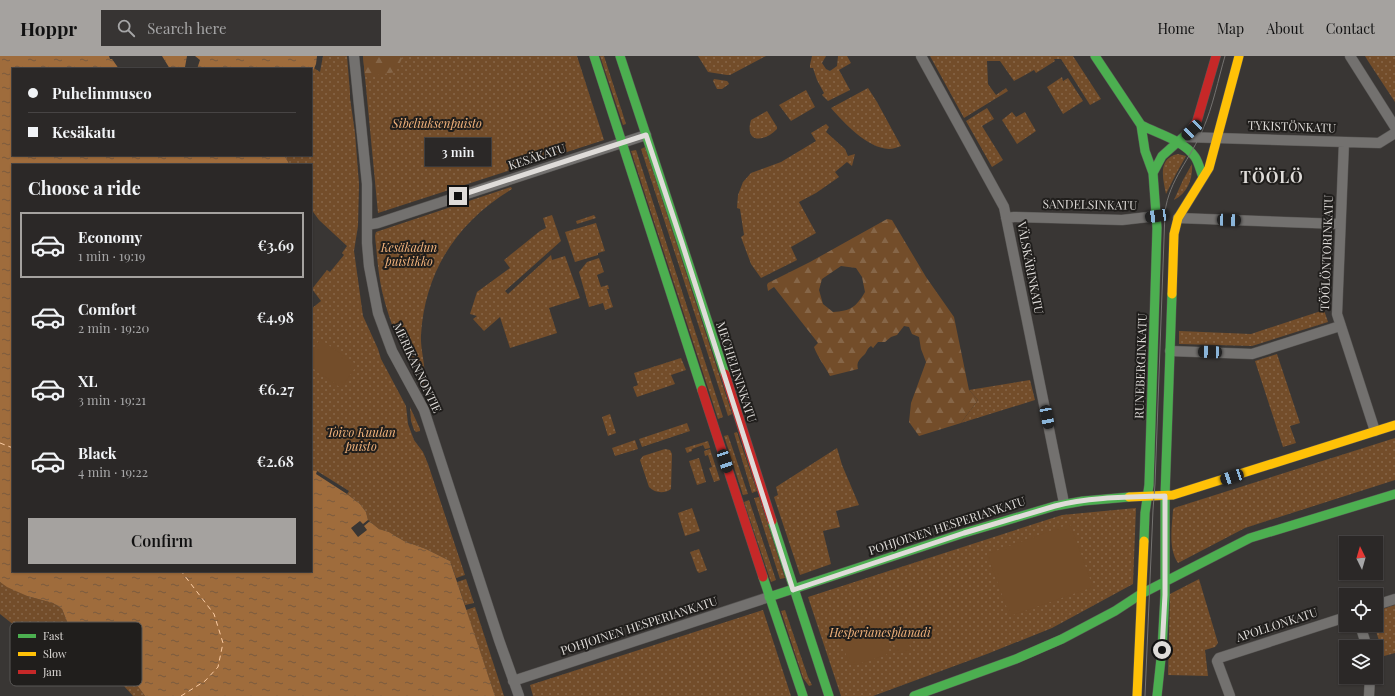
<!DOCTYPE html>
<meta charset="utf-8">
<style>
body{margin:0;font-family:"Playfair Display",serif;background:#373433;color:#f1f3f6;height:100vh;display:flex;flex-direction:column;font-size:15px;white-space:nowrap}
*{box-sizing:border-box;margin:0}
p{font-size:13px;color:#a6a6a7}
.icon{flex:none;width:22px;height:22px;fill:none;stroke:currentColor;stroke-width:2;stroke-linecap:round;stroke-linejoin:round}
.map{position:relative;flex:1;overflow:hidden}
.side{position:absolute;left:12px;top:108px;width:300px;height:408px;display:flex;flex-direction:column;background:#2b2827;border-radius:0px;box-shadow:0 1px 3px #0004,0 0 0 1px #474444}
.side>*{flex:none}
.top-card{position:absolute;left:12px;top:12px;width:300px;height:88px;border-radius:0px;box-shadow:0 1px 3px #0004,0 0 0 1px #474444;display:grid;align-content:center;height:88px;padding:0 16px;background:#2b2827}
.needle{width:26px;rotate:355deg}
.buttons{position:absolute;left:1339px;top:480px;display:grid;gap:8px}
.buttons a{display:grid;place-items:center;width:44px;height:44px;border-radius:0px;background:#2b2827;box-shadow:0 1px 3px #0004,0 0 0 1px #474444;font-size:20px}
.end{position:absolute;width:18px;height:18px;margin:-9px;border:5px solid #dfdcd9;background:#111;box-shadow:0 0 0 2px #111}
.from{border-radius:50%}
.bubble{position:absolute;height:28px;border-radius:0px;background:#2b2827;box-shadow:0 1px 3px #0004,0 0 0 1px #474444;font-size:13px;font-weight:600;line-height:28px;text-align:center}
.car{position:absolute;width:12px;height:24px;margin:-12px -6px;border-radius:5px;box-shadow:0 0 3px 1px #0007;background:linear-gradient(#222 24%,#8ab4d8 0 40%,#222 0 76%,#8ab4d8 0 86%,#222 0)}
.top-card b{display:flex;align-items:center;gap:14px;height:38px;font-size:15px}
.top-card b+b{border-top:1px solid #474444}
.top-card i{width:10px;height:10px;background:#f1f3f6}
ul{padding:0;list-style:none}
li{display:flex;align-items:center;gap:12px;height:66px;margin:0 8px 6px;padding:0 8px;border:2px solid transparent;border-radius:0px}
li div{flex:1}
li b{display:block;font-size:15px}
li em{font-style:normal;font-weight:600}
li.current{border-color:#a5a29f}
li>.icon{width:36px;height:36px;stroke-width:1.5}
h2{padding:0 16px;font-size:18px;line-height:48px}
.cta{display:flex;gap:8px;margin-top:auto;padding:8px 16px}
.cta a{flex:1;height:46px;border-radius:0px;background:#a5a29f;color:#111;font-size:16px;font-weight:600;line-height:46px;text-align:center}
header{display:flex;align-items:center;gap:24px;box-sizing:border-box;height:56px;padding:0 20px;background:#a5a29f;color:#111}
header strong{font-size:19px}
nav{display:flex;gap:22px;margin-inline-start:auto;font-size:14px}
.search{width:280px;height:36px;background:#373433;display:flex;align-items:center;gap:10px;box-sizing:border-box;padding:0 14px;border-radius:0px;color:#a6a6a7;font-size:15px}
.map>svg:first-child{display:block}
</style>
<header>
<strong>Hoppr</strong>
<div class="search"><svg class="icon" aria-label="search" viewBox="0 0 24 24"><circle cx="10" cy="10" r="6"/><path d="M15 15l6 6"/></svg>Search here</div>
<nav><a>Home</a><a>Map</a><a>About</a><a>Contact</a></nav>
</header>
<div class="map">
<svg width="1395" height="640" viewBox="0 0 1395 640">
<defs>
<pattern id="grass-dots" width="8" height="8" patternUnits="userSpaceOnUse"><rect width="8" height="8" fill="#734d2a"/><path d="M2 2h.1M6 6h.1" fill="none" stroke="#866648" stroke-width="1.8" stroke-linecap="round"/></pattern>
<pattern id="forest-firs" width="22" height="20" patternUnits="userSpaceOnUse"><rect width="22" height="20" fill="#734d2a"/><path d="M5 1l3.5 6h-7zM16 11l3.5 6h-7z" fill="#866648"/></pattern>
<pattern id="water-ripples" width="26" height="14" patternUnits="userSpaceOnUse"><rect width="26" height="14" fill="#9f6c3c"/><path d="M2 4q2-2 4 0t4 0M15 11q2-2 4 0t4 0" fill="none" stroke="#7a5b3e"/></pattern>
</defs>
<rect width="100%" height="100%" fill="#393634"/>
<path fill="url(#grass-dots)" d="M323 0H347L350 36V42L355 77 359 128 358 170 354 195 363 260 378 293 381 303 406 350 408 368 414 384 423 396 428 408 465 519 456 522 450 505 426 493 404 485 389 476 379 473 368 464 366 456 360 448 347 438 349 435 317 415 311 414V253L321 245 312 233 327 214 330 216 344 199 342 197 347 190 319 164 311 153V109H290L284 99H311V20L314 12 320 16Z
M363 0H577L604 84 378 157Z
M600 0H604L626 68 623 69Z
M698 0H766L730 19H727L708 16Z
M812 0H826L822 7 826 13 830 15 837 10 838 0H847L851 7 839 14 850 34 828 45 822 39 824 37 817 24 813 12H810V9Z
M930 0H1073L1101 43 1090 49 1061 3H1054L1055 5 1036 17 1034 14 1014 25 1000 5H987L988 28 996 39 1006 32 1008 35 964 62Z
M1365 0H1395V46L1368 5Z
M1062 21 1063 25 1068 22 1083 45 1063 58 1047 31Z
M714 23 727 25 728 26 729 28 722 33H717L713 25Z
M868 32 877 46 901 90C897 91 893 93 889 93 867 92 844 67 831 52Z
M806 34 815 51 791 65 779 49Z
M987 52 994 63 982 70 1003 104 992 111 966 65Z
M767 55 777 71V73C765 86 744 88 751 64Z
M1012 56 1016 61 1025 56 1036 75 1017 88 1002 64Z
M826 68 829 71 826 76 845 93 848 100 855 98 852 110 847 106 835 116 839 121 816 137 799 146 816 177 791 191 797 204 761 222 751 208 741 181 744 179 740 153 737 152 738 139 743 126 751 117 781 106 816 85 811 77Z
M645 91 732 358 728 360 641 93Z
M636 94 723 361 718 363 631 95Z
M1178 98 1186 100 1176 118 1166 138C1163 123 1157 102 1178 98Z
M1192 108C1193 122 1188 137 1174 144L1183 124Z
M511 131 512 133C457 166 425 215 421 279 420 296 428 315 423 331 404 301 390 269 382 235 378 217 377 198 375 180L376 176Z
M552 159 561 185 505 235 508 238 551 199 552 204 565 200 580 242 549 252 557 277 510 292 500 261 484 275 473 263 477 260 470 258 477 236 510 212 504 204 540 175 546 172 543 162Z
M594 159 596 162 577 168 576 165Z
M596 167 605 195 598 197V199L575 206 565 176Z
M599 202 604 216 597 219 601 231 608 229 609 233H607L613 251 605 254 603 247 589 251 579 216 587 206Z
M1324 254 1328 266 1252 290 1179 288V275L1251 278Z
M1277 298 1300 367 1290 370 1296 387 1283 391 1255 305Z
M681 302 686 314 671 319 675 328 637 341 633 331 638 329 634 317Z
M1030 324 1035 344 961 367 978 344 969 334Z
M410 351 420 373V375L416 376 414 374 411 365Z
M610 358 616 377 608 380 602 361Z
M687 367 690 375 642 391 639 383Z
M737 376 757 435 752 437 734 377Z
M728 379 748 438 743 439 724 380Z
M1395 382V424L1245 472 1178 507C1168 492 1172 471 1173 454L1174 452Z
M635 384 638 393 615 400 612 392Z
M708 385 710 392 705 393 703 389 692 393V395L687 397 685 392Z
M837 392 842 409 859 449 836 455 840 471 823 475 831 508 800 519 774 441 778 439 776 431Z
M665 393 670 394 672 398 671 433C664 438 655 437 649 431L640 404 643 400Z
M710 393 720 424 714 426 709 412 712 411 708 399 705 400 704 395Z
M699 402 706 426 697 429 689 405Z
M759 441 785 522 780 523 754 442Z
M749 444 776 524 771 526 744 446Z
M692 452 700 475 685 480 678 457Z
M1136 452 1133 528 1052 572 987 598 873 640H841L808 541 1062 459Z
M699 493 707 514 699 517 697 515 690 496Z
M466 523 474 547 465 549 457 526Z
M1199 523 1218 587 1215 591 1205 594 1208 620 1168 619 1170 538Z
M0 526 27 540 53 547 62 553 68 568 92 583 99 586 115 611 134 625 145 640H133L85 587 63 608 0 558Z
M1395 549V597L1384 600 1374 569H1376V555Z
M475 551 504 640H495L466 554Z
M763 554 791 640H533L530 629Z
M785 554 808 621 812 629 809 630 803 622 781 555Z"/>
<path fill="url(#forest-firs)" fill-rule="evenodd" d="M363 0H403L396 16 365 21Z
M887 163 892 164 926 221 954 261 969 334 978 344 961 367 919 380 909 366 911 347 926 306 921 293 919 281 912 278 909 271 904 270 897 279 891 281 885 286H878L873 292 871 290C867 293 867 295 865 298 860 303 856 306 858 313L830 320C825 310 818 302 814 291L818 287 774 231 768 235 767 229 768 227 810 206ZM841 210 856 212 862 221 865 236C856 251 851 255 833 256L823 248 819 234 822 223Z"/>
<path fill="#734d2a" d="M320 283 357 309 341 332 311 311V296Z
M1070 468 1093 531 1010 560 987 498Z
M877 563 880 564 882 567C885 576 894 591 886 599L855 609 850 608 839 582 840 576 844 574Z
M903 571 910 591C908 597 903 597 898 596L896 594 890 575Z"/>
<path fill="url(#water-ripples)" d="M0 0H109L110 3H112L119 13H13V99H284L290 109H13V515H311V414L317 415 316 418 347 438 360 448 366 456 368 464 379 473 389 476 404 485 426 493 450 505 495 640H145L134 625 115 611 99 586 77 576 68 568 62 553 53 547 27 540 7 531 0 526Z
M162 0H187L185 11 181 13H170Z
M195 0H317L316 8 311 20V13H197L200 4Z"/>
<path fill="#393634" d="M368 464 370 465 364 470 367 474 358 481 351 472 360 465 363 468Z"/>
<g fill="none" stroke-linecap="round" stroke-linejoin="round">
<path stroke="#fdcda4" stroke-width="1" stroke-dasharray="5 4" stroke-linecap="butt" d="M0 387 13 392
M181 640 205 625 218 611 223 587 214 558 181 515"/>
<defs>
<path id="street" d="M354 0 367 128V187L369 210 378 257 392 295 424 354 499 584 519 640
M921 0 1004 151 1064 447
M1350 0 1395 71
M1185 81 1379 87 1395 77
M1344 86 1337 258 1375 375
M1006 162 1014 161 1122 164 1157 160
M1178 162 1340 168
M367 169 378 167 646 79
M1170 295 1252 298 1340 270
M1376 549 1395 543
M1360 569 1367 591
M513 625 769 541
M1230 640 1217 605 1219 602 1346 561
M1369 640 1370 621"/>
<path id="fast" d="M594 0 702 334
M620 0 725 318
M1095 0 1141 69 1145 95 1153 117
M1141 69C1158 78 1183 84 1195 101 1199 107 1200 114 1203 121
M772 465 829 640
M1144 485 1145 457 1149 429 1157 172 1153 117 1162 100 1190 75
M763 521 803 640
M769 541 964 477 1055 450 1083 445 1129 441
M914 640 1016 603 1062 583 1115 555 1141 538 1250 482 1395 438
M1157 640 1162 593 1165 539V440L1172 238"/>
<path id="slow" d="M1172 238 1174 178 1178 162 1209 112 1239 0
M1129 441 1173 439 1395 369
M1137 640 1144 485"/>
<path id="jam" d="M1190 75 1197 65 1216 0
M725 318 772 465
M702 334 763 521"/>
</defs>
<use href="#street" stroke="#565452" stroke-width="11"/>
<use href="#fast" stroke="#565452" stroke-width="10"/>
<use href="#slow" stroke="#565452" stroke-width="10"/>
<use href="#jam" stroke="#565452" stroke-width="10"/>
<use href="#street" stroke="#73716f" stroke-width="10"/>
<use href="#fast" stroke="#4caf50" stroke-width="9"/>
<use href="#slow" stroke="#ffc107" stroke-width="9"/>
<use href="#jam" stroke="#c62828" stroke-width="9"/>
<path stroke="#747270" stroke-width="1" d="M1145 640 1153 454 1155 428 1165 156C1169 124 1191 102 1203 73 1213 50 1218 24 1225 0"/>
</g>
<g fill="none" stroke-linecap="round" stroke-linejoin="round">
<path stroke="#dfdcd9" stroke-width="5" d="M458 140 646 79 682 187 793 534 964 477 1055 450C1088 441 1131 441 1165 440V539L1162 594"/>
</g>
<g text-anchor="middle" stroke-width="4" stroke-linejoin="round" paint-order="stroke">
<g font-size="12" font-style="italic" fill="#f5b57d" stroke="#201e1c">
<text x="437" y="72">Sibeliuksenpuisto</text>
<text x="409" y="196">Kesäkadun<tspan x="409" dy="14">puistikko</tspan></text>
<text x="361" y="381">Toivo Kuulan<tspan x="361" dy="14">puisto</tspan></text>
<text x="880" y="581">Hesperianesplanadi</text>
</g>
<g font-size="12" fill="#dfdcd9" stroke="#201e1c">
<text transform="translate(1292 71) rotate(2)" y="4">TYKISTÖNKATU</text>
<text transform="translate(537 101) rotate(-18)" y="4">KESÄKATU</text>
<text transform="translate(1090 149) rotate(1)" y="4">SANDELSINKATU</text>
<text transform="translate(1327 197) rotate(-88)" y="4">TÖÖLÖNTORINKATU</text>
<text transform="translate(1030 212) rotate(79)" y="4">VÄLSKÄRINKATU</text>
<text transform="translate(1141 310) rotate(-88)" y="4">RUNEBERGINKATU</text>
<text transform="translate(417 312) rotate(65)" y="4">MERIKANNONTIE</text>
<text transform="translate(736 316) rotate(72)" y="4">MECHELININKATU</text>
<text transform="translate(947 470) rotate(-18)" y="4">POHJOINEN HESPERIANKATU</text>
<text transform="translate(1277 569) rotate(-18)" y="4">APOLLONKATU</text>
<text transform="translate(639 570) rotate(-18)" y="4">POHJOINEN HESPERIANKATU</text>
</g>
<g font-size="16" font-weight="bold" letter-spacing="1" fill="#dfdcd9" stroke="#201e1c">
<text x="1272" y="127">TÖÖLÖ</text>
</g>
</g>
<rect x="10" y="566" width="132" height="64" rx="6" fill="#201e1c" stroke="#595755" stroke-width="1"/>
<rect x="18" y="578" width="18" height="4" fill="#4caf50"/>
<rect x="18" y="596" width="18" height="4" fill="#ffc107"/>
<rect x="18" y="614" width="18" height="4" fill="#c62828"/>
<g font-size="11" fill="#dfdcd9">
<text x="43" y="584">Fast</text>
<text x="43" y="602">Slow</text>
<text x="43" y="620">Jam</text>
</g>
</svg>
<div class="buttons">
<a><svg class="needle" viewBox="-14 -14 28 28"><path d="M0-13l5 13h-10z" fill="#e53935"/><path d="M0 13l5-13h-10z" fill="#a6a6a7"/></svg></a>
<a><svg class="icon" aria-label="locate" viewBox="0 0 24 24"><circle cx="12" cy="12" r="6"/><path d="M12 2v4M12 18v4M2 12h4M18 12h4"/></svg></a>
<a><svg class="icon" aria-label="layers" viewBox="0 0 24 24"><path d="M12 4l9 5-9 5-9-5zM3 14l9 5 9-5"/></svg></a>
</div>
<i class="end from" style="left:1162px;top:594px"></i>
<i class="end" style="left:458px;top:140px"></i>
<div class="bubble" style="left:425px;top:82px;width:66px">3 min</div>
<i class="car" style="left:1192px;top:74px;rotate:226deg"></i>
<i class="car" style="left:1157px;top:160px;rotate:262deg"></i>
<i class="car" style="left:1229px;top:164px;rotate:92deg"></i>
<i class="car" style="left:1210px;top:296px;rotate:272deg"></i>
<i class="car" style="left:1047px;top:361px;rotate:169deg"></i>
<i class="car" style="left:725px;top:405px;rotate:162deg"></i>
<i class="car" style="left:1232px;top:421px;rotate:252deg"></i>
<div class="top-card">
<b><i class="from"></i>Puhelinmuseo</b>
<b><i></i>Kesäkatu</b>
</div>
<section class="side">
<h2>Choose a ride</h2>
<ul>
<li class="current"><svg class="icon" aria-label="car" viewBox="0 0 24 24"><path d="M5 17H2v-5l4-1 3-4h7l3 4 3 1v5h-3M9 17h6M6 11h13"/><circle cx="7" cy="17" r="2"/><circle cx="17" cy="17" r="2"/></svg><div><b>Economy</b><p>1 min · 19:19</p></div><em>€3.69</em></li>
<li><svg class="icon" aria-label="car" viewBox="0 0 24 24"><path d="M5 17H2v-5l4-1 3-4h7l3 4 3 1v5h-3M9 17h6M6 11h13"/><circle cx="7" cy="17" r="2"/><circle cx="17" cy="17" r="2"/></svg><div><b>Comfort</b><p>2 min · 19:20</p></div><em>€4.98</em></li>
<li><svg class="icon" aria-label="car" viewBox="0 0 24 24"><path d="M5 17H2v-5l4-1 3-4h7l3 4 3 1v5h-3M9 17h6M6 11h13"/><circle cx="7" cy="17" r="2"/><circle cx="17" cy="17" r="2"/></svg><div><b>XL</b><p>3 min · 19:21</p></div><em>€6.27</em></li>
<li><svg class="icon" aria-label="car" viewBox="0 0 24 24"><path d="M5 17H2v-5l4-1 3-4h7l3 4 3 1v5h-3M9 17h6M6 11h13"/><circle cx="7" cy="17" r="2"/><circle cx="17" cy="17" r="2"/></svg><div><b>Black</b><p>4 min · 19:22</p></div><em>€2.68</em></li>
</ul>
<div class="cta"><a>Confirm</a></div>
</section>
</div>
